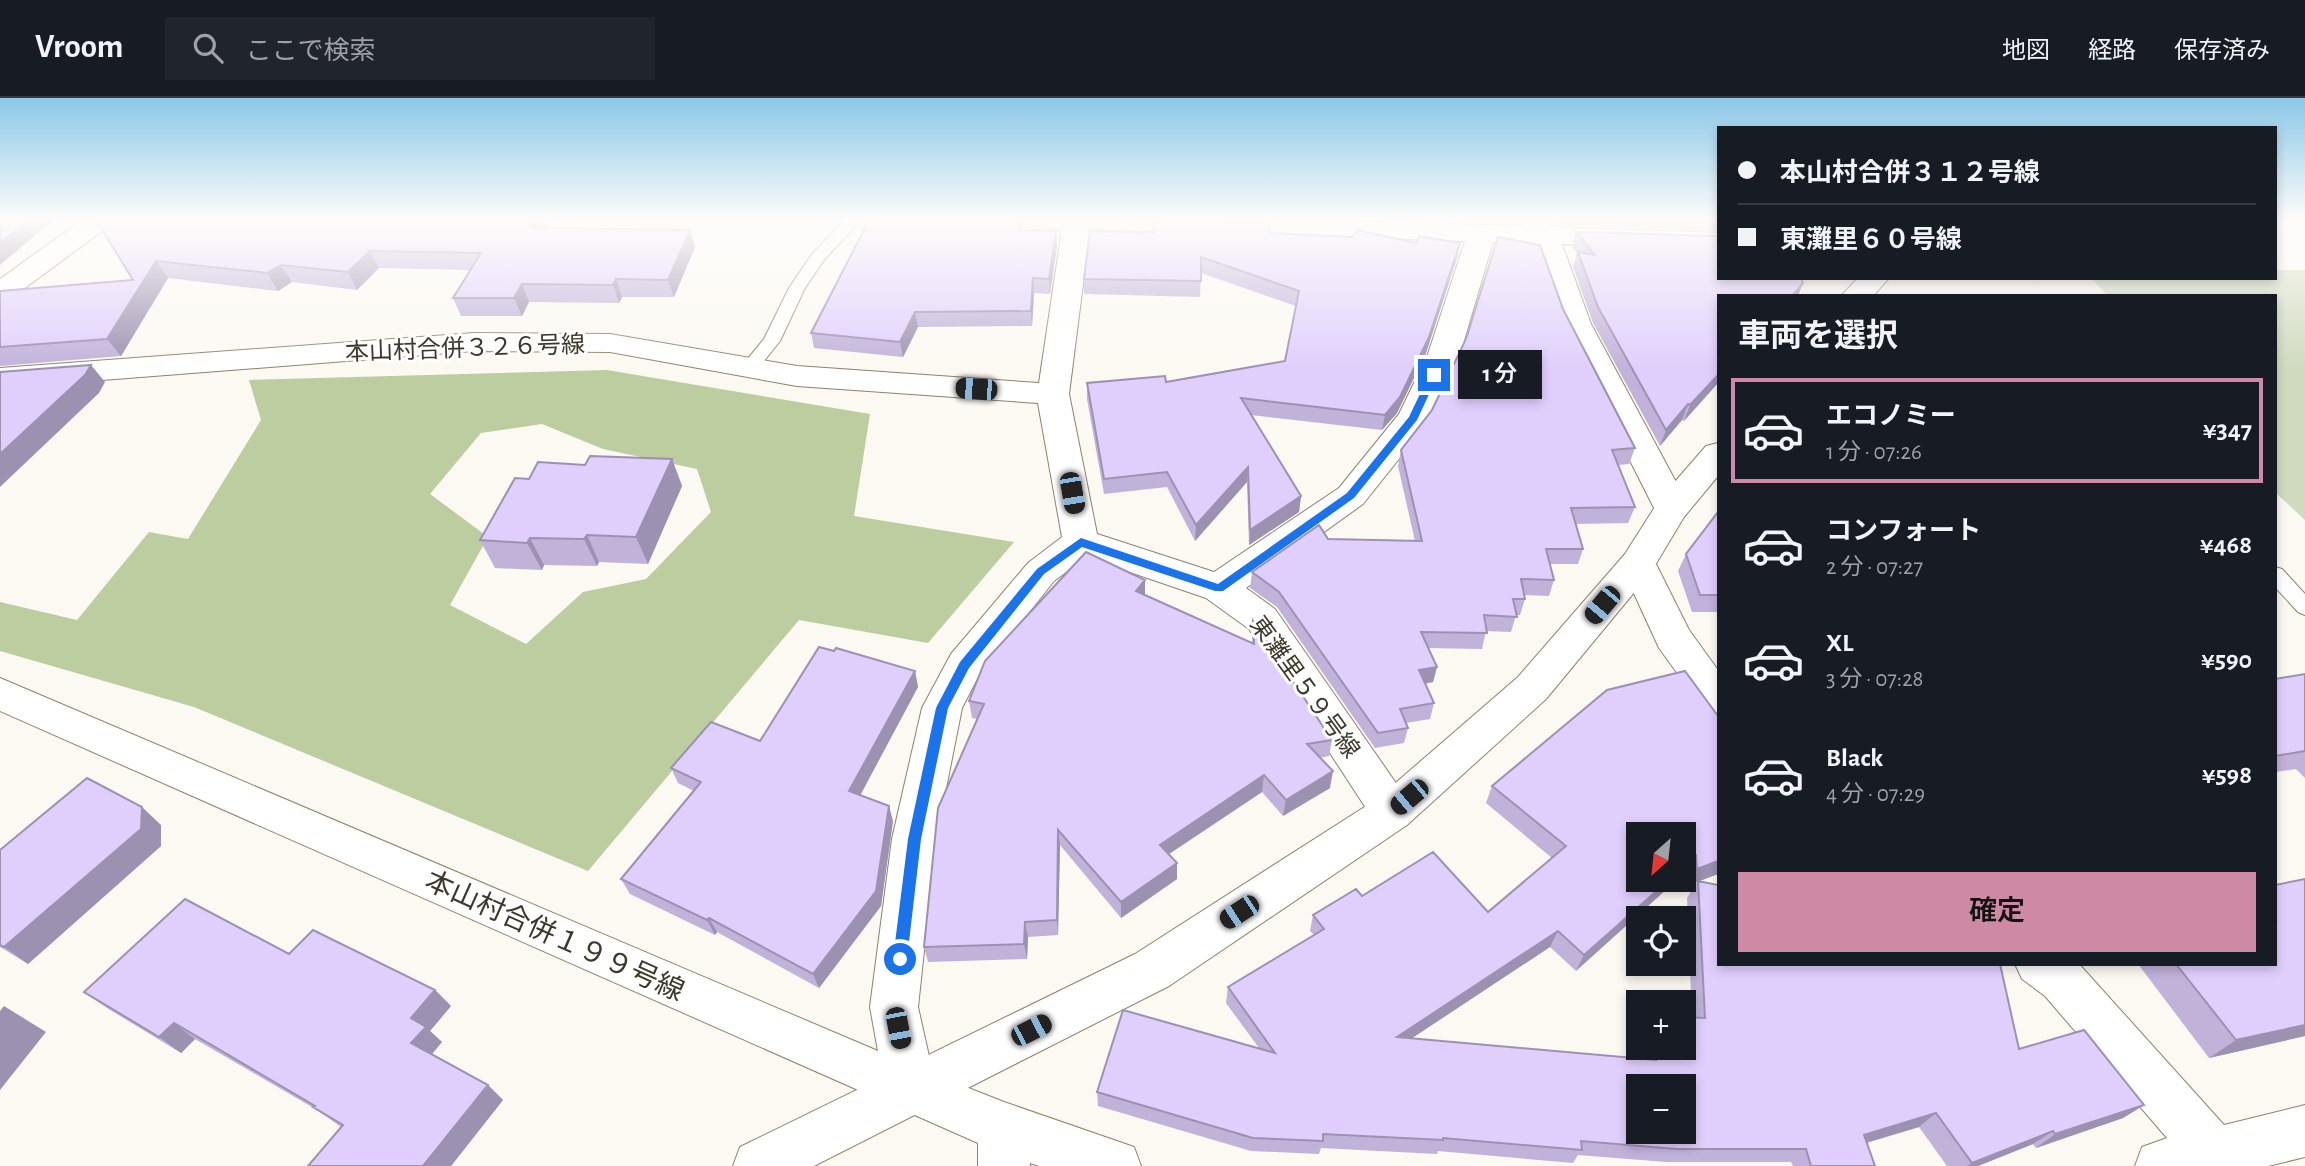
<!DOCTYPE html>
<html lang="ja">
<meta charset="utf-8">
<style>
body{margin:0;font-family:"Alegreya Sans","Noto Sans JP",sans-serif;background:#20242c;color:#f1f3f6;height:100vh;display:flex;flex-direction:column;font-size:26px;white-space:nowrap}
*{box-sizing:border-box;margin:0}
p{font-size:23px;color:#9ea1a6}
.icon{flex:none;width:38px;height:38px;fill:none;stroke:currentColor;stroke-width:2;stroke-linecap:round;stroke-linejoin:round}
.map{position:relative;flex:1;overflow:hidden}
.drawer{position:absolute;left:1717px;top:196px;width:560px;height:672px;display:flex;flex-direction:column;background:#171b24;border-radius:0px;box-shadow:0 4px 10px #0003}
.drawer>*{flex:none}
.banner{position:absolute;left:1717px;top:28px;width:560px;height:154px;border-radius:0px;box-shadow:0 4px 10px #0003;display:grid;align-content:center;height:154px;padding:0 21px;background:#171b24}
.needle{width:46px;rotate:207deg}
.buttons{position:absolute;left:1626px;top:724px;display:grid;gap:14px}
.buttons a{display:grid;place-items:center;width:70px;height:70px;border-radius:0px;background:#171b24;box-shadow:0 4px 10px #0003;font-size:35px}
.end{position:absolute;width:32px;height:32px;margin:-16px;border:9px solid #1a73e8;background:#fff;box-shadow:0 0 0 4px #fff}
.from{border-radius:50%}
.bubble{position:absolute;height:49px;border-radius:0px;background:#171b24;box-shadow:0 4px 10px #0003;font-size:23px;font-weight:600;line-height:49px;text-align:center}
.car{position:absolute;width:21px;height:42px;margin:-21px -10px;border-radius:9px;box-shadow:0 0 5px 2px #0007;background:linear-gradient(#222 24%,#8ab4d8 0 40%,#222 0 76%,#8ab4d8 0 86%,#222 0)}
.banner b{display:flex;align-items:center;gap:24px;height:66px;font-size:26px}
.banner b+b{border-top:2px solid #363941}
.banner i{width:18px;height:18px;background:#f1f3f6}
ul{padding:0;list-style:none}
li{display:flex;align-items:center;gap:21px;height:105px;margin:0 14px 10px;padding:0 7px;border:4px solid transparent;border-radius:0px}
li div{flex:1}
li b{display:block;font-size:26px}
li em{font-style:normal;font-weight:600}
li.active{border-color:#ce89a5}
li>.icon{width:63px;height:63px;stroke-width:1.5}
h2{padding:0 21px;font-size:32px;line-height:84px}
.button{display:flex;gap:14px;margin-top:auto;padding:14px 21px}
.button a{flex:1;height:80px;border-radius:0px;background:#ce89a5;color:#111;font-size:28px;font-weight:600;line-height:80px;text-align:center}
header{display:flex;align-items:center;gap:42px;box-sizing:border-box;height:98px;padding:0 35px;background:#171b24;border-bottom:2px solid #363941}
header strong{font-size:33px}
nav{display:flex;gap:38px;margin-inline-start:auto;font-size:24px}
.search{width:490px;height:63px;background:#20242c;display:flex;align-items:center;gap:18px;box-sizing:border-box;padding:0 24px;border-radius:0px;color:#9ea1a6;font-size:26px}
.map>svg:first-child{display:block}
</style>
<header>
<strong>Vroom</strong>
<div class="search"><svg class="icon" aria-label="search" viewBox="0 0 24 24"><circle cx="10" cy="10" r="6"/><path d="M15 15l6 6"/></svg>ここで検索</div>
<nav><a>地図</a><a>経路</a><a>保存済み</a></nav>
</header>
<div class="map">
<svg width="2305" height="1068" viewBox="0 0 2305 1068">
<rect width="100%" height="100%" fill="#fcf9f3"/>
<path fill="#cfdabe" d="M2275 172H2305V422L2275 394V198H2108L2091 180H2275Z"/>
<path fill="#bccd9f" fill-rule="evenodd" d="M607 272 870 316 854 418 1014 444 928 545 799 522 588 773 194 609 0 553V504L77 522 149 434 188 441 261 322 249 282ZM542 326 603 351 697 371 711 414 646 481 583 494 526 546 450 507 488 439 430 396 481 335Z"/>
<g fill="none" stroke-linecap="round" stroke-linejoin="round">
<defs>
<path id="lane" d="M845 122H861L824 162 805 190 780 243 756 273H744L741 269 764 241 789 190 812 156Z
M2275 469 2282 471 2305 496V517L2298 514 2275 489Z"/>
<path id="street" d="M1040 122H1311L1522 128 1517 122H1546L1553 129 1718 135V151L1562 146 1591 226 1690 410 1684 419 1672 422 1660 419 1654 410 1561 226 1533 146 1493 144 1460 256 1426 327 1363 406 1246 490 1275 511 1407 701 1414 714 1407 727 1392 732 1377 727 1249 531 1206 500 1086 459 1054 483 979 577 962 610 936 741 918 909 933 976 1004 1004 1134 1049 1141 1068H1039L1030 1065V1068H978V1045L0 613V580L878 953 870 909 892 741 922 610 951 556 1028 465 1062 439 1038 305 797 288 610 254 474 253 0 290V270L474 235 610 236 797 268 1039 285 1062 131 1044 128ZM1090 131 1465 143 1428 256 1399 316 1339 390 1214 474 1097 436 1069 296Z
M1638 452 1651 456 1689 532 1718 572V617L1704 612 1659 550 1620 465 1625 456Z
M2015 866H2079L2224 1027 2305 1007V1059L2268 1068H2135L2142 1049 2167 1040 2045 898 2022 881Z"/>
<path id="secondary" d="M82 122H113L109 128 10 201 0 204V181Z
M1858 180H1889L1873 198H1841Z
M1718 345V378L1684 419 1651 474 1546 601 1407 727 1169 888 814 1068H733L740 1049 1135 856 1377 701 1518 579 1625 456 1660 401 1706 348Z"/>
</defs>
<use href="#lane" stroke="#918168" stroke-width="2"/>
<use href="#street" stroke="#918168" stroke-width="2"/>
<use href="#secondary" stroke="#918168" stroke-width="2"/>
<use href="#lane" fill="#fff" fill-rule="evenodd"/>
<use href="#street" fill="#fff" fill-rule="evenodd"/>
<use href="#secondary" fill="#fff" fill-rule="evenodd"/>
</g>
<path fill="#c1b2da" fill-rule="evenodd" d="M96 122 549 127 547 130 690 132 695 149 674 199H622L619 205 529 204 522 218H461L453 200 470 172 379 170 357 192 292 184 278 193 168 180 121 258 0 268V193L133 182Z
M869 122H1024L1023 132 1057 148 1050 196 1034 195 1032 228 918 229 903 259 814 250 811 235Z
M1152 122 1270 135 1416 145H1460L1457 160 1426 255 1397 315 1382 332 1251 317 1301 398 1299 414 1249 447 1247 384 1195 443 1167 389 1104 396 1087 301V285L1166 284 1285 263 1296 208 1201 175 1200 199 1084 196V181L1152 135Z
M1551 122H1718V133L1555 126Z
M1576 134 1718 285 1684 323 1682 322 1660 348 1593 225 1573 169 1577 155 1572 149Z
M1563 211 1635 350 1629 366 1618 367 1635 409 1628 425 1576 426 1583 451 1578 466H1550L1554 482 1549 498 1524 497 1525 501 1520 517H1516L1511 534 1486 533 1482 551 1428 550 1437 569 1433 584 1425 586 1434 605 1430 621 1406 625 1408 630 1404 645 1375 650 1277 509 1250 490 1252 474 1328 441 1415 443 1398 368 1401 352Z
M672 361 682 388 648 466 599 464 597 468 544 467 542 472 495 470 480 442 529 381 585 367Z
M1718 414V514H1692L1678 473 1686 456Z
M1145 497 1252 545 1253 523 1332 642 1329 658 1320 660 1330 690 1283 718 1262 694 1169 756 1177 781 1121 820 1060 747 1058 837 1028 839 1027 861 928 864 924 849 977 621 972 620 969 603Z
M915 573 918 589 860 697 893 723 881 808 819 890 717 834 715 837 630 796 621 781 694 693 678 685 671 670 760 643Z
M2305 576V680L2296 671 2275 674V581Z
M1607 592 1718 776 1698 783 2019 951 2144 1007 2123 1020 2036 1050 2033 1046 1978 1068H1947L1919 1029 1867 1045 1875 1068H1793L1791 1064H1666L1578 1057 1573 1065 1438 1053 1437 1056 1321 1050 1319 1056 1251 1053 1098 1008 1097 994 1259 950 1226 905 1228 889 1314 837 1310 833 1313 817 1362 798 1488 814 1552 760 1486 705 1492 688ZM1684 737V777L1686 774 1687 788 1697 784 1687 800 1692 920 1684 950H1638L1641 961 1412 940 1550 849 1576 873 1638 782Z
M161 727V748L28 866 0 849V752Z
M2305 781V938L2209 960 2138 866H2275V787Z
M289 856 435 892 451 908 430 933 442 944 431 956 488 987 503 1002 451 1068H308L341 1029 317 1012 195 941 181 955 107 910 84 894Z
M1638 928V949L1634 934Z"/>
<path fill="#9d91b1" d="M28 122H50L51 124 0 167V145Z
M535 122H547L549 127 537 148 529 130Z
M1020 122H1024L1020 147 1018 132Z
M690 132 695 149 674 199 668 182Z
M1056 133 1057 148 1050 196 1049 181Z
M1460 145 1457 160 1426 255 1397 315 1382 332 1385 317Z
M370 153 379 170 357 192 348 174Z
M156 163 168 180 121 258 107 241Z
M281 167 292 184 278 193 267 175Z
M1033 180 1034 195 1032 228 1031 213Z
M616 181 622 199 619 205 613 187Z
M1803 185 1798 198H1792Z
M522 186 529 204 522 218 514 200Z
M915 214 918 229 903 259 900 244Z
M91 267 105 284 99 295 0 389V356Z
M1718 277V285L1684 323 1690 307Z
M1688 306 1682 322 1660 348 1666 332Z
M672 361 682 388 648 466 636 439Z
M1248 369 1247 384 1195 443 1196 427Z
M1301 398 1299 414 1249 447 1250 432Z
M587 437 599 464 597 468 584 441Z
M530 440 544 467 542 472 527 445Z
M1145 482V500L1136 493Z
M1437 569 1433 584 1415 587 1419 572Z
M915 573 918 589 854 709 849 693Z
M1333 673 1330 690 1283 718 1286 702Z
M1264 677 1262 694 1160 762V747Z
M889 708 893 723 881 808 819 890 813 876Z
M142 709 161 727V748L28 866 4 849Z
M1058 732 1060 747 1058 837 1057 822Z
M1696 758 1686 774 1684 777V769Z
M1718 763V776L1687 788 1697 771Z
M1177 765V781L1121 820V804Z
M1669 782H1677L1576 873 1584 857Z
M709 820 717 834 715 837 707 822Z
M1025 824 1028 839 1027 861 1024 846Z
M1558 833 1550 849 1391 954 1397 939Z
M435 892 451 908 430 933 442 944 428 961 411 945V920Z
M4 908 46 934 0 992V913Z
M174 925 195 941 181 955 159 939Z
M2305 927V938L2209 960 2236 942Z
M488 987 503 1002 451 1068H423Z
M2144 1007 2123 1020 2036 1050 2055 1036Z
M1936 1015 1919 1029 1848 1050 1864 1037Z
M2053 1033 2033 1046 1978 1068H1967L1972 1065Z"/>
<path fill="#e0cffd" stroke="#9d91b1" stroke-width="2" fill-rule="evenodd" d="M0 122H28L0 145Z
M96 122H535L529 130 690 132 668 182 616 181 613 187 522 186 514 200H453L481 155 370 153 348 174 281 167 267 175 156 163 107 241 0 249V193L133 182Z
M869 122H1020L1018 132 1056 133 1049 181 1033 180 1031 213 915 214 900 244 811 235Z
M1153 122 1269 124 1270 135 1353 139 1357 132 1416 145 1419 138 1460 145 1429 239 1400 299 1385 317 1241 300 1301 398 1250 432 1248 369 1196 427 1167 374 1104 381 1087 285 1165 278 1166 284 1285 263 1299 193 1201 159V183L1084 181 1090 133 1155 135Z
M1576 134 1718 138V180H1801L1803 185 1792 198H1718V277L1690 307 1688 306 1666 332 1598 209 1578 154 1595 157Z
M1498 139 1540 147 1563 211 1635 350 1612 352 1635 409 1571 410 1583 451H1546L1554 482 1521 481 1525 501H1513L1517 519 1484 517 1487 535 1421 534 1437 569 1419 572 1434 605 1400 611 1408 630 1378 635 1279 494 1252 474 1319 427 1328 441 1422 443 1401 352 1432 312 1466 241Z
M91 267 85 277 0 356V274Z
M590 358 672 361 636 439 587 437 584 441 530 440 527 445 480 442 515 380 529 381 538 364 585 367Z
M1718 414V497H1700L1686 456Z
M1086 454 1145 482 1136 493 1254 546 1253 523 1332 642 1307 646 1333 673 1286 702 1264 677 1160 747 1177 765 1121 804 1058 732 1057 822 1025 824 1024 846 924 849 938 710 984 606 969 603 985 563Z
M819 549 834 553 836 550 915 573 849 693 889 708 876 793 813 876 709 820 707 822 621 781 701 684 671 670 711 624 760 643Z
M1685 573 1718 618V763L1697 771 1696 758 1684 769V737H1638V782H1669L1584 857 1558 833 1397 939 1656 962 1653 950H1684V919L1705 920 1698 783 1718 787V866H2000L2019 951 2084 932 2144 1007 2055 1036 2053 1033 1972 1065 1936 1015 1864 1037 1875 1068H1811L1806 1051H1677L1581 1043 1582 1052 1443 1040V1042L1323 1036V1043L1253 1040 1097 994 1123 912 1275 955 1228 889 1324 831 1313 817 1356 791 1362 798 1433 754 1488 814 1566 748 1492 688 1607 592ZM1638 989H1684V1034H1638Z
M2305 576V653L2275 658V581Z
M87 680 142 709 141 731 4 849 0 847V752Z
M2305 781V927L2236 942 2176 866H2275V823H2276L2275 821V787Z
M185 801 289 856 313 832 435 892 411 920 426 929 411 945 488 987 423 1068H308L343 1027 313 1009 315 1008 174 925 159 939 84 894Z"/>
<linearGradient id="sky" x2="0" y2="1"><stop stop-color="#8cc7e7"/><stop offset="0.45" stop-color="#fefcfa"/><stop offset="1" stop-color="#fefcfa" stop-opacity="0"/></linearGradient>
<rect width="2305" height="271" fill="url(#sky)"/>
<path fill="#1a73e8" d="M1434 274 1438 277 1417 322 1354 400 1223 493H1215L1082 449 1044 476 969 570 948 610 921 741 907 861 900 868 895 866 893 861 908 741 936 610 960 564 1037 471 1081 440 1218 486 1347 395 1409 319 1429 277Z"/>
<g text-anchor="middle" stroke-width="6" stroke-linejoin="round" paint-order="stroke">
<g font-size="24" fill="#3d362b" stroke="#fff">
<text transform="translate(465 250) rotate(-2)" y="8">本山村合併３２６号線</text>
<text transform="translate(1305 589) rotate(54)" y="8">東灘里５９号線</text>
</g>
<g font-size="28" fill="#3d362b" stroke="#fff">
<text transform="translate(555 837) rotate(24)" y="10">本山村合併１９９号線</text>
</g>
</g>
</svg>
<div class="buttons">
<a><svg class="needle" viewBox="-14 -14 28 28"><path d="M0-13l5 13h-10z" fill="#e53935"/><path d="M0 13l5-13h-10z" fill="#9ea1a6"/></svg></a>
<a><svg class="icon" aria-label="locate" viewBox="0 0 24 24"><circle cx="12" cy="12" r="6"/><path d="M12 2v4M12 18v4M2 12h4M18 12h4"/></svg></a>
<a>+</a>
<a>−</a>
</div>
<i class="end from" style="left:900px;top:861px"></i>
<i class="end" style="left:1434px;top:277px"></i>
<div class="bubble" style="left:1458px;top:252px;width:84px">1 分</div>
<i class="car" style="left:976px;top:291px;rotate:274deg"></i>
<i class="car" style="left:1072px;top:395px;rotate:170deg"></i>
<i class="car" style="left:1602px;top:507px;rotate:220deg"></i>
<i class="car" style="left:1409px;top:699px;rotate:230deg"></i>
<i class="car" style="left:1239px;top:814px;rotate:237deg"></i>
<i class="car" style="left:898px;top:930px;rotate:169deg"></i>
<i class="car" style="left:1031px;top:932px;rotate:63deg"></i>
<div class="banner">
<b><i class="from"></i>本山村合併３１２号線</b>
<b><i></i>東灘里６０号線</b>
</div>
<section class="drawer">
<h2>車両を選択</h2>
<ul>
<li class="active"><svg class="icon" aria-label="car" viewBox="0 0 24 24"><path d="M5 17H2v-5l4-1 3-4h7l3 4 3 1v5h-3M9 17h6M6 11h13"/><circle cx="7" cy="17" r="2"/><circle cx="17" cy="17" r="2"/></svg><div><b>エコノミー</b><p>1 分 · 07:26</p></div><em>¥347</em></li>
<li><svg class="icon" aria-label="car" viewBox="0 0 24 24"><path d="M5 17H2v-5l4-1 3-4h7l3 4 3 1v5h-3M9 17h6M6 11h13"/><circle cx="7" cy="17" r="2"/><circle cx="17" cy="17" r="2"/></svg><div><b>コンフォート</b><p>2 分 · 07:27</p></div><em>¥468</em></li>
<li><svg class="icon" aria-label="car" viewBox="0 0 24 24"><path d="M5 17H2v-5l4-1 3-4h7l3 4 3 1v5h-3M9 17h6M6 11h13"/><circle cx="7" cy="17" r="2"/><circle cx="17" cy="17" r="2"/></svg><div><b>XL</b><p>3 分 · 07:28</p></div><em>¥590</em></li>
<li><svg class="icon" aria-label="car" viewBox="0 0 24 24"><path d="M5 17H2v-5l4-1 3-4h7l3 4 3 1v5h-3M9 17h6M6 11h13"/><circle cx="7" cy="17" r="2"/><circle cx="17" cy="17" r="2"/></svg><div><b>Black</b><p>4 分 · 07:29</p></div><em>¥598</em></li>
</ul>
<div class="button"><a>確定</a></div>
</section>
</div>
